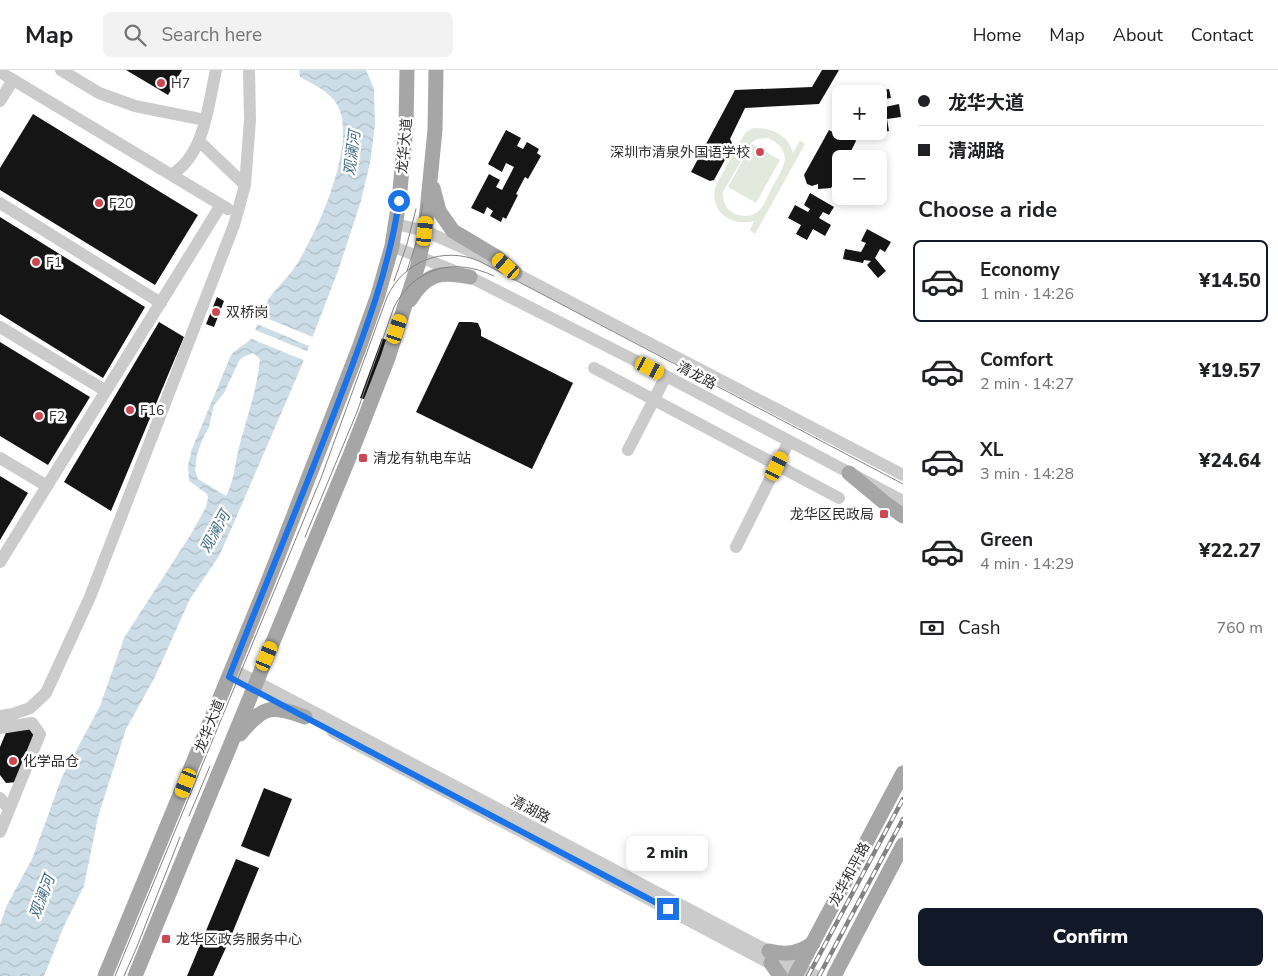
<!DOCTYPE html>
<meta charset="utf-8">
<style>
body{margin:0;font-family:"Nunito Sans","Noto Sans SC",sans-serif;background:#f2f2f2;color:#202124;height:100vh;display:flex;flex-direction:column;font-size:19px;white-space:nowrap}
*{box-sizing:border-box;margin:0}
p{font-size:16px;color:#757577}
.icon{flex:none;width:28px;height:28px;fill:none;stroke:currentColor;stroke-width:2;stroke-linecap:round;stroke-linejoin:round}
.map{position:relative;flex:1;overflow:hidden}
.sheet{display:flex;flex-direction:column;background:#fff;width:375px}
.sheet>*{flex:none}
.guide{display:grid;align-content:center;height:110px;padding:0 15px;background:#fff}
.fabs{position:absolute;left:832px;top:15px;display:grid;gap:10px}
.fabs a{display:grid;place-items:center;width:55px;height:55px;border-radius:8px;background:#fff;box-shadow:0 2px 8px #0003;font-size:25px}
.end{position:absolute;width:22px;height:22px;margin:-11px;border:6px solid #1a73e8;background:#fff;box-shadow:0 0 0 2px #fff}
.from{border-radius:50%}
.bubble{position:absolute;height:35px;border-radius:8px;background:#fff;box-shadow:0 2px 8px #0003;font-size:16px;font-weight:800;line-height:35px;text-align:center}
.car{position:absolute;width:15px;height:30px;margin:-15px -8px;border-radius:6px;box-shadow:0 0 4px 1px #0007;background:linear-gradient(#f5c518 24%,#345 0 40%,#f5c518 0 76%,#345 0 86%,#f5c518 0)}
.guide b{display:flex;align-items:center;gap:18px;height:48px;font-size:19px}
.guide b+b{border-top:1px solid #e0e0e0}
.guide i{width:12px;height:12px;background:#202124}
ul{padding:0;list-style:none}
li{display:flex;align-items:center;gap:15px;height:82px;margin:0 10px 8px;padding:0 5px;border:2px solid transparent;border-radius:8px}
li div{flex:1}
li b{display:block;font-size:19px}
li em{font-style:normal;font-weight:800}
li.current{border-color:#111827}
li>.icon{width:45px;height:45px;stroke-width:1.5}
h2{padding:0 15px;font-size:22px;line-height:60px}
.pay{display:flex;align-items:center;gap:12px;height:55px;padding:0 15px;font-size:19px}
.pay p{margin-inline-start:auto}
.button{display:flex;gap:10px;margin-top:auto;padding:10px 15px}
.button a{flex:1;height:58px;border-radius:8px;background:#111827;color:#fff;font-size:20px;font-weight:800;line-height:58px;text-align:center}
header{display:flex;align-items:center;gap:30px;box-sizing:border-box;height:70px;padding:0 25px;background:#fff;border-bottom:1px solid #e0e0e0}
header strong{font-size:24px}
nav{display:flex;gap:28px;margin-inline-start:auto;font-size:18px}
.search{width:350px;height:45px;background:#f2f2f2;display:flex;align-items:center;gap:12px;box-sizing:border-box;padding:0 18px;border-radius:8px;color:#757577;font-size:19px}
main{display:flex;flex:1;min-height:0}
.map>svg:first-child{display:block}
</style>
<header>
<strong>Map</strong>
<div class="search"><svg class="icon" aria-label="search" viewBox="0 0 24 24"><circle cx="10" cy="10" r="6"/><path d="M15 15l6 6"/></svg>Search here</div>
<nav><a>Home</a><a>Map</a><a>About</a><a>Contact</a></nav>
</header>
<main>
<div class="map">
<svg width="903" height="906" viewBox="0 0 903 906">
<defs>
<pattern id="water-waves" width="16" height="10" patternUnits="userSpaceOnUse" patternTransform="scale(1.25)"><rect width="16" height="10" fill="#ccdde7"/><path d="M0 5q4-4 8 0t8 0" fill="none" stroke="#b0bec6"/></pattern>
</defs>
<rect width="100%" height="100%" fill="#fff"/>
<path fill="#e4e9dd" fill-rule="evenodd" d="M753 58C770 57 789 65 793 83L800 70 805 74 755 164 750 160 754 151C730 157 708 140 716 115L745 63ZM768 68C796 82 783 98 771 119 768 126 764 137 757 142 750 148 736 147 729 140 724 136 723 128 723 122L752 72 757 69Z
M752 74 780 90 756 133 728 117Z"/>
<path fill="url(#water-waves)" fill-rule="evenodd" d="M299 0H366L374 19 375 55 370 93 361 131 338 201 299 302 232 457 219 486 190 529 155 607 126 659 98 747 84 816 64 856 44 906H0V855L7 835 32 789 62 707 100 636 124 568 191 464 206 437 208 428 207 424 189 411 188 395 192 379 231 285C237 278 245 275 252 268 257 255 262 242 268 230 273 222 286 209 293 200 315 168 363 66 334 30 326 20 311 13 300 7ZM253 283 260 289C257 320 247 347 239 377 235 393 234 412 226 426L198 409 195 401 197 384 203 368 209 357 214 335 224 323 239 291 243 287Z"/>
<path fill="#fff" d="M259 245 315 268 311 277 255 253Z
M253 259 309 282 306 291 249 268Z"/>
<path fill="#151515" d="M126 0H182L168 25Z
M822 0H839L819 34 745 38 730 69 733 75 714 110 710 111 691 102 735 20 812 17Z
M889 19 891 28 884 29 885 37 899 34 901 47 887 49 889 61 877 63 876 61H879V24L865 23Z
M33 44 198 145 155 215 0 120V98Z
M841 53V61H851L856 71 847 89H841V99L831 118 818 119V114L812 116 807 114 804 105 829 60 836 64Z
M506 60 521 68 517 76 523 79 527 72 539 79 537 83 541 86 528 109 525 107 516 124 518 125 506 149 503 147 501 152 490 146 493 141 487 137 484 144 471 138 489 104 500 110 496 117 502 120 514 97 506 93 502 102 488 94Z
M810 123 834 137 829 145 823 142 819 148 831 155 825 166 813 159 807 170 796 164 801 155 788 148 795 135 808 142 810 139 804 135Z
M0 147 145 237 103 308 0 244Z
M867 159 891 172 885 182 880 179 875 188 886 201 878 208 867 195 871 191 864 190 863 193 843 189 845 179 861 182 866 173 861 171Z
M217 227 224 231 214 257 206 254Z
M159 252 184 267 111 441 64 412Z
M459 252H471L478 253 481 260V266L573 313 532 399 416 342Z
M382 268 389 271 367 330 360 328Z
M0 272 90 327 48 395 0 366Z
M0 406 28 423 0 470Z
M29 656 37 665 18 712 6 713 0 705V677L7 660Z
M264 718 292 729 269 787 241 776Z
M236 789 259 798 229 871 213 906H187Z"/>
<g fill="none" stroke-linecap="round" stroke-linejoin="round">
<path stroke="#cbcbcb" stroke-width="12" d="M61 0 99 23 135 36 205 50
M0 2 228 139
M0 31 13 10
M199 71 245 115
M171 105C205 85 208 35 216 0
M0 133 161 233
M396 154 425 161 486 188 903 405
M392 176 470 207 666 306 903 431
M0 257 106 321
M594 298 839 428
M628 380 666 306
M0 388 47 416
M736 477 789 371
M0 492 221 135
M232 599 816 906
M0 646 13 644 30 638 46 623 90 527 234 155 245 115 250 50 249 0
M0 658 32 653 40 664 0 762
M333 662 794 906
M0 728 9 739"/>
<path stroke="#a6a6a6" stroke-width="15" d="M433 118 439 141 453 161 498 188 515 203
M410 230C426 203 441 201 470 207
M849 403 885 433 903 446
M240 664C263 636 271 634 305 647
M769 881C786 885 799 884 813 873
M771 893 780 906
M105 906 267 514 359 278 378 225 392 176 399 131 406 56 407 0
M135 906 353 378 388 288 418 195 425 161 435 60 436 0
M795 906 903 703
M834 906 903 775"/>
<path stroke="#838383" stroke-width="1" d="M407 201 416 173 423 133
M394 211 407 174 416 139
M305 467 357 342 394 237C415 197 454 187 494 206
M189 746 210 696
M115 906 321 408 387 227C404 191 443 176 479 191L903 414
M124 906 136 879 180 767"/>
<defs>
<path id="rail" d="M808 906 903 729
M819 906 903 749"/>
</defs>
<use href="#rail" stroke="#838383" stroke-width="4.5"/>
<use href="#rail" stroke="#fff" stroke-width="2.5" stroke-dasharray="8" stroke-linecap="butt"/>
</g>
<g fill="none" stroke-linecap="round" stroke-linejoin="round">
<path stroke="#1a73e8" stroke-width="6" d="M399 131C389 201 363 267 338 333 303 425 265 515 229 607L668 839"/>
</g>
<g fill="#ce4754" stroke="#fff" stroke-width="2">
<circle cx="161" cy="13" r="5"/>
<circle cx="760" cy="82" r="5"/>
<circle cx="99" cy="133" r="5"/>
<circle cx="36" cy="192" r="5"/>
<circle cx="216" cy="242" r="5"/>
<circle cx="130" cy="340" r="5"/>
<circle cx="39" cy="346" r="5"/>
<rect x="358" y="383" width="10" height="10" rx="2.5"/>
<rect x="879" y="439" width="10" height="10" rx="2.5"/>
<circle cx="13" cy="691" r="5"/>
<rect x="161" y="864" width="10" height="10" rx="2.5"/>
</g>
<g text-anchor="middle" stroke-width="5" stroke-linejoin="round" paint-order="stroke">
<g font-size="14" fill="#2e2e2e" stroke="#fff" text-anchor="start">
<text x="171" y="18">H7</text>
<text x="750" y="87" text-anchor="end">深圳市清泉外国语学校</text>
<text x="109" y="138">F20</text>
<text x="46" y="197">F1</text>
<text x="226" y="247">双桥岗</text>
<text x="140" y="345">F16</text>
<text x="49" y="351">F2</text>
<text x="373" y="393">清龙有轨电车站</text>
<text x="874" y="449" text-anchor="end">龙华区民政局</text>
<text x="23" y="696">化学品仓</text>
<text x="176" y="874">龙华区政务服务中心</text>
</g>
<g font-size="14" fill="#2e2e2e" stroke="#fff">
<text transform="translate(404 76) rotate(-85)" y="5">龙华大道</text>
<text transform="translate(697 305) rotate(28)" y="5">清龙路</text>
<text transform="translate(209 656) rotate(-68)" y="5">龙华大道</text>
<text transform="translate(531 739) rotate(28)" y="5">清湖路</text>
<text transform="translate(849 804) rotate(-62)" y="5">龙华和平路</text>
</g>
<g font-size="15" font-style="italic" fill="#466f85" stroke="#fff">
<text transform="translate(352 83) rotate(-83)" y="5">观澜河</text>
<text transform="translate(215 462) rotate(-61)" y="5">观澜河</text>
<text transform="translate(42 827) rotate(-69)" y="5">观澜河</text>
</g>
</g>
</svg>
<div class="fabs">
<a>+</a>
<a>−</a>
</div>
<i class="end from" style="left:399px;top:131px"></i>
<i class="end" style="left:668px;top:839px"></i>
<div class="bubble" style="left:626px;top:766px;width:82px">2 min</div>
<i class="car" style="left:425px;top:161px;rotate:6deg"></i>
<i class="car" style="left:506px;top:196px;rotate:311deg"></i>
<i class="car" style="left:397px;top:259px;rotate:18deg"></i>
<i class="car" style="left:650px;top:298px;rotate:117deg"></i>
<i class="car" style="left:777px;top:396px;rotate:27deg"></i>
<i class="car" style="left:267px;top:586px;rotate:23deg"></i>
<i class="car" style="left:186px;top:713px;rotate:202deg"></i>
</div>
<section class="sheet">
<div class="guide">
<b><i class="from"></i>龙华大道</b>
<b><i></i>清湖路</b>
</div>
<h2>Choose a ride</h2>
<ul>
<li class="current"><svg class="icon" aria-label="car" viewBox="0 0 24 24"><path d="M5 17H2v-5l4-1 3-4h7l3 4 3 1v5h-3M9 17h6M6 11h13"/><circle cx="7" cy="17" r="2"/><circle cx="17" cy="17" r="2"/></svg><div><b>Economy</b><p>1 min · 14:26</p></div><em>¥14.50</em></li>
<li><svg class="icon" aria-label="car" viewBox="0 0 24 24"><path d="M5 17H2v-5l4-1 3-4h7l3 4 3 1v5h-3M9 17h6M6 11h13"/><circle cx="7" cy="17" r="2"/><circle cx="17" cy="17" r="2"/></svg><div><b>Comfort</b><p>2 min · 14:27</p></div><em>¥19.57</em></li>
<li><svg class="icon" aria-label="car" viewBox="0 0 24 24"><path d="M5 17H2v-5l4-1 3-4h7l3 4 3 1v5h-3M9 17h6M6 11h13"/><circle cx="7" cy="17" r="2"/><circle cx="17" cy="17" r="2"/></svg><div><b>XL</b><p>3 min · 14:28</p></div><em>¥24.64</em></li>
<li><svg class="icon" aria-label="car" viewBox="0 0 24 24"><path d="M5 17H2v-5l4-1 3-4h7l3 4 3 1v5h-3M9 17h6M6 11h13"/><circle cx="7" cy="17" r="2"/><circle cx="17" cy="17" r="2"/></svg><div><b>Green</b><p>4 min · 14:29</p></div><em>¥22.27</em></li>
</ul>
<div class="pay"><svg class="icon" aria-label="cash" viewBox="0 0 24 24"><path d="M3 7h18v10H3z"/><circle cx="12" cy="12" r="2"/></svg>Cash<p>760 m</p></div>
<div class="button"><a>Confirm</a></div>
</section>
</main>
